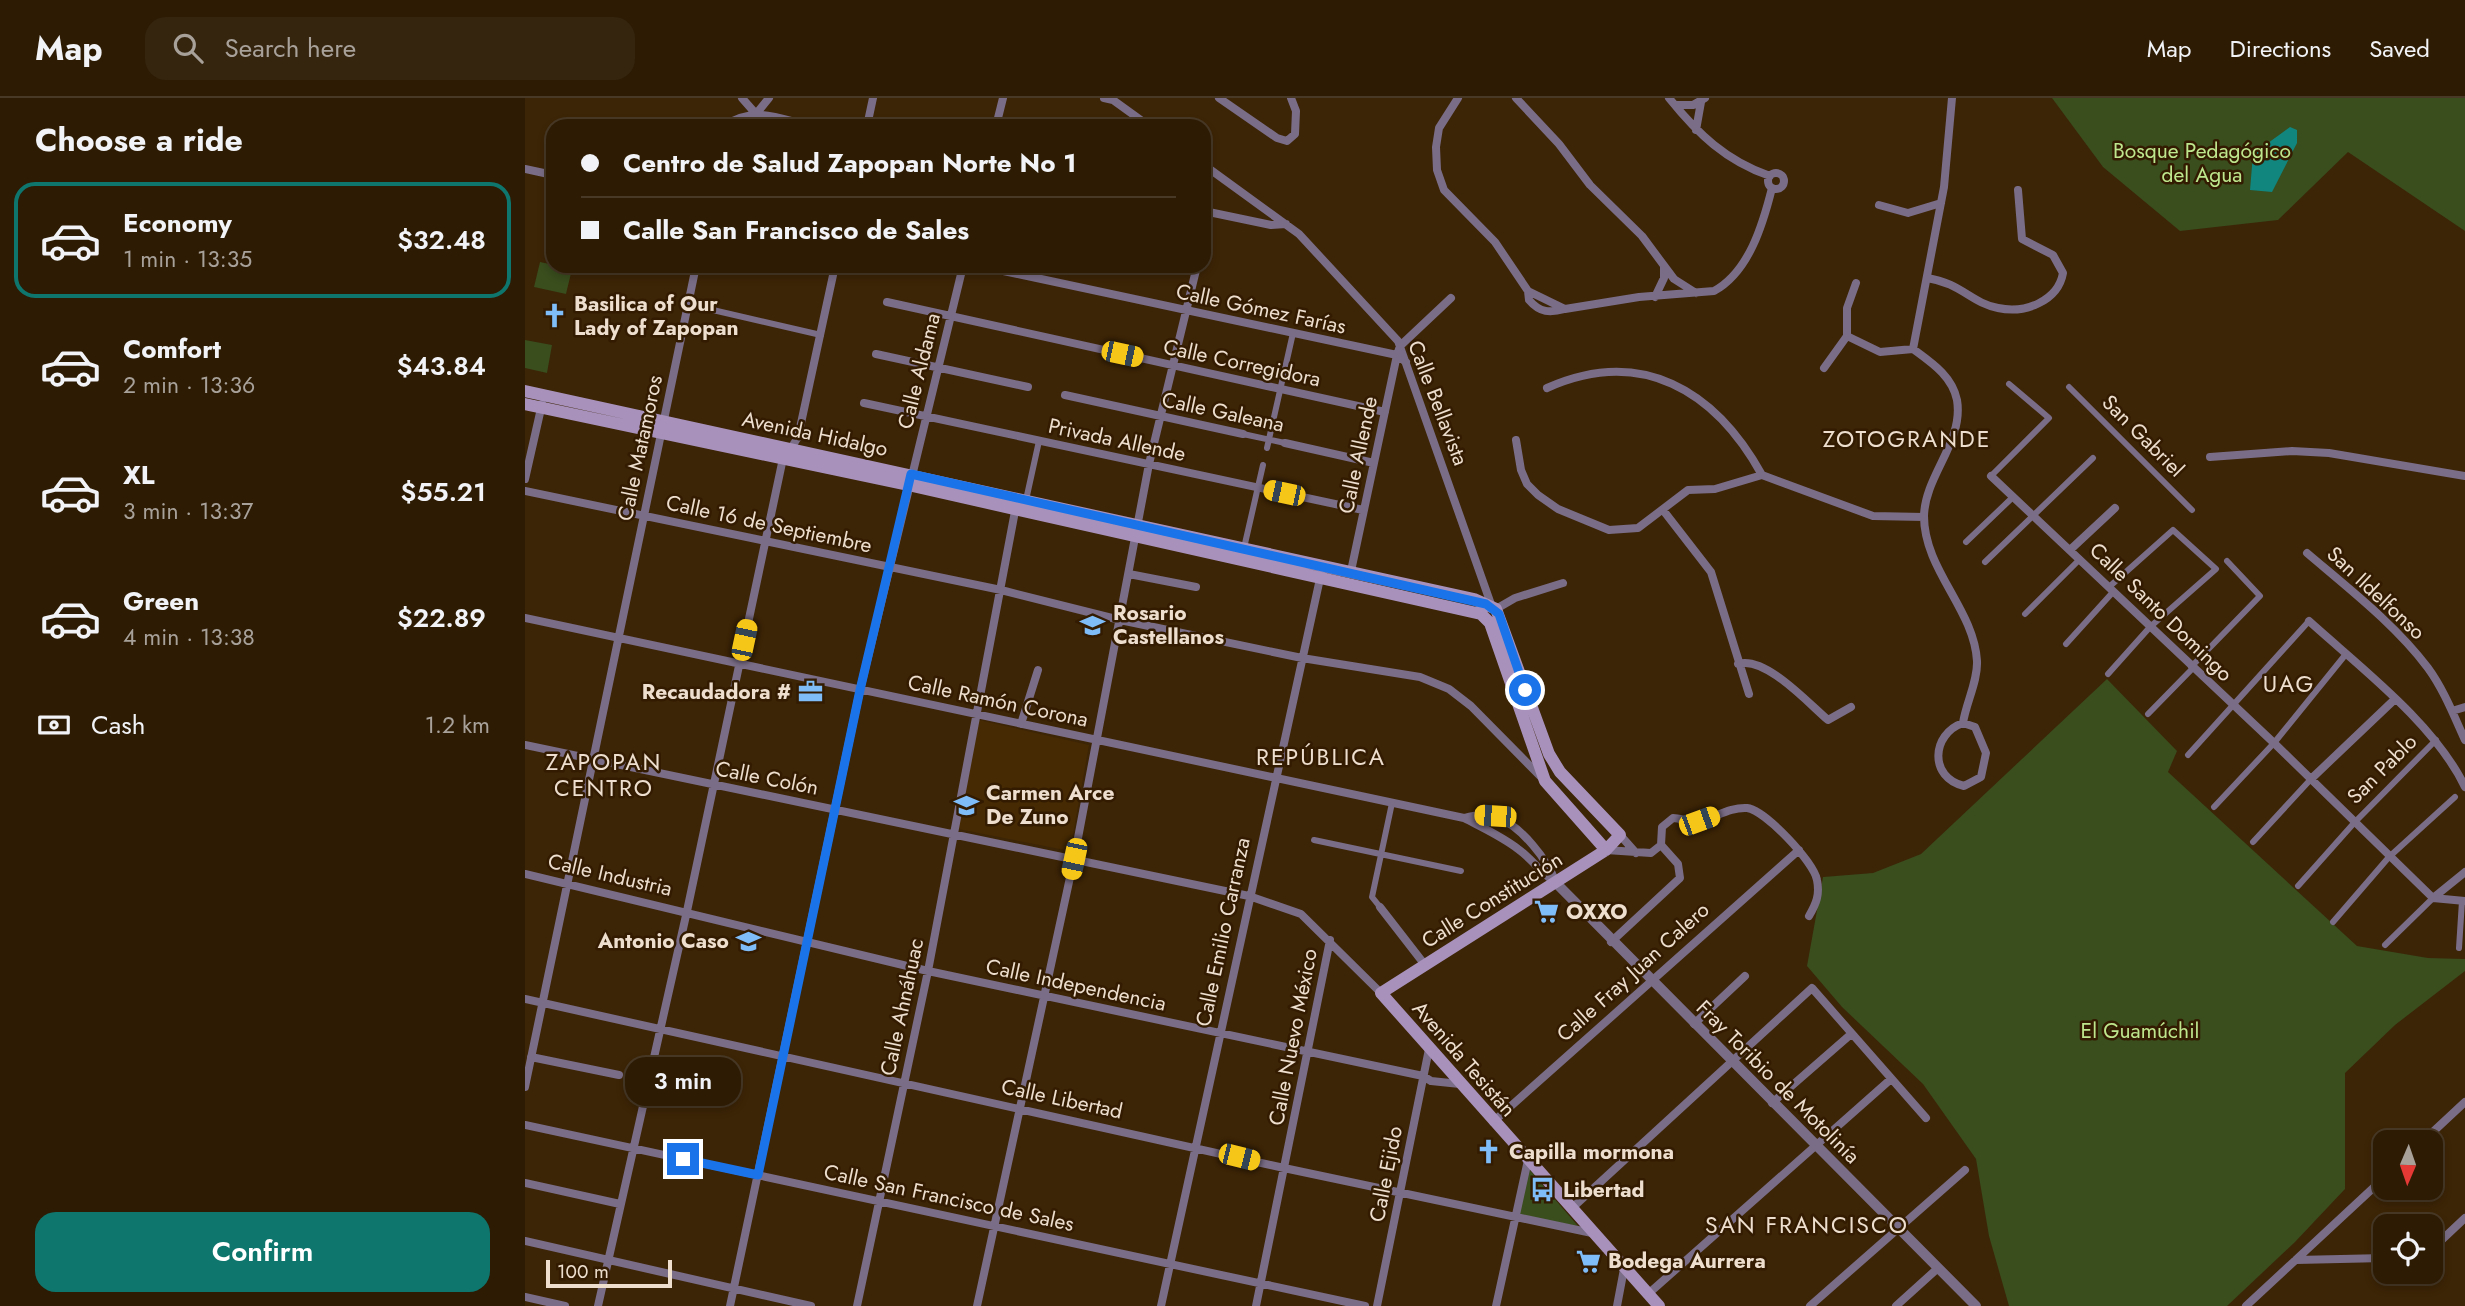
<!DOCTYPE html>
<meta charset="utf-8">
<style>
body{margin:0;font-family:Jost,sans-serif;background:#35240e;color:#f1f3f6;height:100vh;display:flex;flex-direction:column;font-size:26px;white-space:nowrap}
*{box-sizing:border-box;margin:0}
p{font-size:23px;color:#a7a19a}
.icon{flex:none;width:38px;height:38px;fill:none;stroke:currentColor;stroke-width:2;stroke-linecap:round;stroke-linejoin:round}
.map{position:relative;flex:1;overflow:hidden}
.drawer{display:flex;flex-direction:column;background:#2d1b04;width:525px}
.drawer>*{flex:none}
.guide{position:absolute;left:21px;top:21px;width:665px;height:154px;border-radius:21px;box-shadow:0 4px 10px #0003,0 0 0 2px #483926;display:grid;align-content:center;height:154px;padding:0 35px;background:#2d1b04}
.needle{width:46px;rotate:182deg}
.fabs{position:absolute;left:1848px;top:1032px;display:grid;gap:14px}
.fabs a{display:grid;place-items:center;width:70px;height:70px;border-radius:14px;background:#2d1b04;box-shadow:0 4px 10px #0003,0 0 0 2px #483926;font-size:35px}
.scale{position:absolute;left:21px;bottom:18px;width:126px;box-sizing:border-box;padding-left:7px;border:4px solid #eddecd;border-top:0;font-size:19px;line-height:24px;white-space:nowrap;color:#eddecd;-webkit-text-stroke:5px #321b00;paint-order:stroke}
.end{position:absolute;width:32px;height:32px;margin:-16px;border:9px solid #1a73e8;background:#fff;box-shadow:0 0 0 4px #fff}
.from{border-radius:50%}
.bubble{position:absolute;height:49px;border-radius:21px;background:#2d1b04;box-shadow:0 4px 10px #0003,0 0 0 2px #483926;font-size:23px;font-weight:600;line-height:49px;text-align:center}
.car{position:absolute;width:21px;height:42px;margin:-21px -10px;border-radius:9px;box-shadow:0 0 5px 2px #0007;background:linear-gradient(#f5c518 24%,#345 0 40%,#f5c518 0 76%,#345 0 86%,#f5c518 0)}
.guide b{display:flex;align-items:center;gap:24px;height:66px;font-size:26px}
.guide b+b{border-top:2px solid #483926}
.guide i{width:18px;height:18px;background:#f1f3f6}
ul{padding:0;list-style:none}
li{display:flex;align-items:center;gap:21px;height:116px;margin:0 14px 10px;padding:0 21px;border:4px solid transparent;border-radius:21px}
li div{flex:1}
li b{display:block;font-size:26px}
li em{font-style:normal;font-weight:600}
li.current{border-color:#0f766e}
li>.icon{width:63px;height:63px;stroke-width:1.5}
h2{padding:0 35px;font-size:32px;line-height:84px}
.pay{display:flex;align-items:center;gap:18px;height:77px;padding:0 35px;font-size:26px}
.pay p{margin-inline-start:auto}
.button{display:flex;gap:14px;margin-top:auto;padding:14px 35px}
.button a{flex:1;height:80px;border-radius:21px;background:#0f766e;color:#fff;font-size:28px;font-weight:600;line-height:80px;text-align:center}
header{display:flex;align-items:center;gap:42px;box-sizing:border-box;height:98px;padding:0 35px;background:#2d1b04;border-bottom:2px solid #483926}
header strong{font-size:33px}
nav{display:flex;gap:38px;margin-inline-start:auto;font-size:24px}
.search{width:490px;height:63px;background:#35240e;display:flex;align-items:center;gap:18px;box-sizing:border-box;padding:0 24px;border-radius:21px;color:#a7a19a;font-size:26px}
main{display:flex;flex:1;min-height:0}
.map>svg:first-child{display:block}
</style>
<header>
<strong>Map</strong>
<div class="search"><svg class="icon" aria-label="search" viewBox="0 0 24 24"><circle cx="10" cy="10" r="6"/><path d="M15 15l6 6"/></svg>Search here</div>
<nav><a>Map</a><a>Directions</a><a>Saved</a></nav>
</header>
<main>
<section class="drawer">
<h2>Choose a ride</h2>
<ul>
<li class="current"><svg class="icon" aria-label="car" viewBox="0 0 24 24"><path d="M5 17H2v-5l4-1 3-4h7l3 4 3 1v5h-3M9 17h6M6 11h13"/><circle cx="7" cy="17" r="2"/><circle cx="17" cy="17" r="2"/></svg><div><b>Economy</b><p>1 min · 13:35</p></div><em>$32.48</em></li>
<li><svg class="icon" aria-label="car" viewBox="0 0 24 24"><path d="M5 17H2v-5l4-1 3-4h7l3 4 3 1v5h-3M9 17h6M6 11h13"/><circle cx="7" cy="17" r="2"/><circle cx="17" cy="17" r="2"/></svg><div><b>Comfort</b><p>2 min · 13:36</p></div><em>$43.84</em></li>
<li><svg class="icon" aria-label="car" viewBox="0 0 24 24"><path d="M5 17H2v-5l4-1 3-4h7l3 4 3 1v5h-3M9 17h6M6 11h13"/><circle cx="7" cy="17" r="2"/><circle cx="17" cy="17" r="2"/></svg><div><b>XL</b><p>3 min · 13:37</p></div><em>$55.21</em></li>
<li><svg class="icon" aria-label="car" viewBox="0 0 24 24"><path d="M5 17H2v-5l4-1 3-4h7l3 4 3 1v5h-3M9 17h6M6 11h13"/><circle cx="7" cy="17" r="2"/><circle cx="17" cy="17" r="2"/></svg><div><b>Green</b><p>4 min · 13:38</p></div><em>$22.89</em></li>
</ul>
<div class="pay"><svg class="icon" aria-label="cash" viewBox="0 0 24 24"><path d="M3 7h18v10H3z"/><circle cx="12" cy="12" r="2"/></svg>Cash<p>1.2 km</p></div>
<div class="button"><a>Confirm</a></div>
</section>
<div class="map">
<svg width="1940" height="1208" viewBox="0 0 1940 1208">
<rect width="100%" height="100%" fill="#3c2406"/>
<path fill="#462a03" d="M454 622 564 647 545 753 433 731Z"/>
<path fill="#394d1d" d="M1527 0H1940V133L1823 54 1753 122 1655 133 1578 69Z
M15 164 47 171 41 196 9 189Z
M0 242 27 247 22 275 0 270Z
M1582 581 1652 653 1643 674 1832 848 1903 860 1940 861V873L1870 927 1820 975V1091L1770 1144 1702 1208H1484L1464 1138 1451 1061 1398 986 1317 909 1282 868 1298 779 1348 775 1396 756Z
M1003 1070 1053 1128 993 1117Z"/>
<path fill="#11867f" d="M1765 29 1772 32V45L1747 94 1725 92 1728 56Z"/>
<g fill="none" stroke-linecap="round" stroke-linejoin="round">
<path stroke="#7a6d87" stroke-width="6" d="M162 206 296 237
M1544 289 1667 412
M718 336 760 345
M742 350 768 235
M1466 378 1524 320 1484 286
M501 402 514 343
M1441 444 1488 399
M719 450 738 367
M1460 464 1568 360
M1500 516 1555 461
M1541 546 1588 494
M1666 569 1735 498 1702 463
M1583 576 1625 529 1691 471 1648 432 1584 489
M1623 616 1668 570
M1663 657 1784 523
M1689 709 1749 645 1821 556
M789 742 936 773
M1728 744 1786 681
M1773 788 1829 725 1911 642
M855 809 847 799 867 705
M1808 824 1864 759 1930 699
M1860 847 1908 800
M1934 850 1937 803"/>
<path stroke="#7a6d87" stroke-width="8" d="M217 0 231 16
M579 0 588 2 624 28
M694 0 752 40 762 43 770 36 771 13 766 0
M933 0 914 30 911 49 912 72 919 92 970 144 1003 193 1040 211 1114 199 1189 193C1224 174 1238 126 1247 90
M991 0 1034 46 1065 87 1117 138 1149 181 1171 195
M1144 0C1173 36 1201 63 1245 78
M1427 0 1419 89 1388 251C1407 265 1427 278 1432 302 1439 344 1400 377 1399 418 1399 472 1449 511 1452 563 1453 583 1441 605 1438 625
M1150 7H1168L1180 0
M231 16 244 0
M199 28C229 7 254 21 286 28
M342 28 348 0
M471 28 478 0
M1171 32 1176 4
M679 67 774 136 873 243 967 509
M0 71 28 77
M1243 83a8 8 0 1 1 16 0a8 8 0 1 1-16 0Z
M1354 107 1383 115 1416 105
M679 113 746 127 761 126
M679 135 684 114
M455 168 872 257 881 264
M1402 180C1436 185 1446 205 1473 210 1500 216 1533 203 1538 175L1528 157 1497 141 1493 92
M1003 193 1004 202C1015 215 1025 215 1040 211
M1130 199 1139 180V168
M362 204 860 314
M1322 238 1355 254 1388 251
M351 256 503 289
M1299 270 1322 238V210L1331 185
M1022 290C1116 248 1190 292 1237 377
M540 297 718 336
M339 305 838 412
M991 342 996 372 1002 386 1013 397 1033 411 1084 432 1113 430 1163 392 1190 391 1237 377 1348 418 1399 419
M760 345 849 365
M1685 359 1767 353 1804 355 1940 378
M1466 378 1749 645 1908 800 1940 803
M0 381 17 306
M0 393 476 492 595 522 777 560 895 579 924 591 946 608 1018 681
M1138 412 1186 474 1224 596
M1545 452 1590 410
M1782 455C1823 490 1871 527 1903 570 1919 592 1929 618 1940 642
M826 473 872 257 875 248 926 200
M604 476 671 489
M971 511 990 500 1038 485
M0 520 939 720C950 717 961 715 972 719 996 728 1023 762 1031 785
M1784 523C1836 570 1910 626 1940 689
M1213 566C1240 557 1284 606 1303 622L1326 609
M1927 613 1940 609
M1438 625 1450 629 1461 655 1456 679 1439 688C1404 680 1406 636 1438 625Z
M496 626 513 572
M0 647 724 798 776 816 856 895
M1786 681 1869 602
M939 720C958 730 976 738 993 751 1007 761 1016 775 1031 785
M1095 737 1111 755
M1081 752 1126 755 1136 747 1137 729 1148 720C1156 720 1166 725 1174 723 1190 720 1204 709 1222 710 1240 712 1289 764 1292 782 1295 797 1291 806 1284 818
M0 776 403 873 898 978 906 983 935 986
M1908 800 1940 774
M855 809 900 867
M1086 844 1155 780 1153 766 1136 747
M0 901 759 1070 1067 1135
M1169 926 1220 878
M6 959 94 977
M0 989 171 168
M1247 1005 1325 937
M968 1024 1274 752
M0 1027 840 1208
M1896 1045 1940 1004
M0 1085 95 1106
M1046 1111 1287 890 1401 1020
M0 1143 286 1208
M1906 1152 1940 1120
M1771 1162 1860 1160
M1123 1196 1366 981
M0 1199 40 1208
M73 1208 162 813 257 365 273 339 310 168
M205 1208 335 592 438 168
M332 1208 403 873 491 408
M452 1208 549 761 624 366 672 168
M636 1208 796 476
M731 1208 805 842
M852 1208 904 951
M971 1208 1003 1062
M1092 1208 1099 1171
M1285 1208 1440 1072
M1371 1208 1413 1170
M1721 1208 1860 1079"/>
<path stroke="#7a6d87" stroke-width="10" d="M1031 785 1451 1208"/>
<path stroke="#a892bc" stroke-width="12" d="M0 293 949 501 971 511 1024 656 1035 674 1095 737 1081 752 856 895 1134 1208
M0 306 383 387 956 516 965 525 1020 683 1081 752"/>
</g>
<g fill="none" stroke-linecap="round" stroke-linejoin="round">
<path stroke="#1a73e8" stroke-width="9" d="M158 1061 233 1077 335 592 386 376 961 506 974 516 1000 592"/>
</g>
<defs>
<symbol id="church-bare" viewBox="-9 -9 18 18"><path d="M-1.2-6h2.4v3.5h3.3v2.4h-3.3V6h-2.4V-.1h-3.3v-2.4h3.3Z" fill="#7fbdf9" stroke="#321b00" stroke-width="2.5" paint-order="stroke"/></symbol>
<symbol id="school-bare" viewBox="-9 -9 18 18"><path d="M0-5L7-2L0 1L-7-2ZM-4 1L0 2.5L4 1V4Q0 6-4 4Z" fill="#7fbdf9" stroke="#321b00" stroke-width="2.5" paint-order="stroke"/></symbol>
<symbol id="office-bare" viewBox="-9 -9 18 18"><path d="M-6-3h4V-5.5h4V-3h4V5H-6ZM-1-4.5V-3h2v-1.5ZM-6 0V1H6V0Z" fill="#7fbdf9" stroke="#321b00" stroke-width="2.5" paint-order="stroke"/></symbol>
<symbol id="supermarket-bare" viewBox="-9 -9 18 18"><path d="M-6-5.5h2.5l.6 2H6L4.5 2H-2.5L-4.4-4H-6ZM-1.5 3.2a1.3 1.3 0 1 0 .1 0ZM3 3.2a1.3 1.3 0 1 0 .1 0Z" fill="#7fbdf9" stroke="#321b00" stroke-width="2.5" paint-order="stroke"/></symbol>
<symbol id="bus-bare" viewBox="-9 -9 18 18"><path d="M-5-6H5V4H4V6H2V4H-2V6H-4V4H-5ZM-3.5-4V0h7V-4ZM-3.5 1.2v1.5H-2V1.2ZM2 1.2v1.5H3.5V1.2Z" fill="#7fbdf9" stroke="#321b00" stroke-width="2.5" paint-order="stroke"/></symbol>
</defs>
<g fill-rule="evenodd">
<use href="#church-bare" x="12" y="200" width="35" height="35"/>
<use href="#school-bare" x="550" y="510" width="35" height="35"/>
<use href="#office-bare" x="268" y="576" width="35" height="35"/>
<use href="#school-bare" x="424" y="690" width="35" height="35"/>
<use href="#supermarket-bare" x="1004" y="796" width="35" height="35"/>
<use href="#school-bare" x="206" y="826" width="35" height="35"/>
<use href="#church-bare" x="946" y="1036" width="35" height="35"/>
<use href="#bus-bare" x="1000" y="1074" width="35" height="35"/>
<use href="#supermarket-bare" x="1046" y="1146" width="35" height="35"/>
</g>
<g text-anchor="middle" stroke-width="5" stroke-linejoin="round" paint-order="stroke">
<g font-size="21" fill="#bee78d" stroke="#321b00">
<text x="1677" y="60">Bosque Pedagógico<tspan x="1677" dy="24">del Agua</tspan></text>
<text x="1615" y="940">El Guamúchil</text>
</g>
<g font-size="21" font-weight="bold" fill="#eddecd" stroke="#321b00" text-anchor="start">
<text x="49" y="213">Basilica of Our<tspan x="49" dy="24">Lady of Zapopan</tspan></text>
<text x="588" y="522">Rosario<tspan x="588" dy="24">Castellanos</tspan></text>
<text x="266" y="601" text-anchor="end">Recaudadora #</text>
<text x="461" y="702">Carmen Arce<tspan x="461" dy="24">De Zuno</tspan></text>
<text x="1041" y="821">OXXO</text>
<text x="204" y="850" text-anchor="end">Antonio Caso</text>
<text x="984" y="1061">Capilla mormona</text>
<text x="1038" y="1099">Libertad</text>
<text x="1083" y="1170">Bodega Aurrera</text>
</g>
<g font-size="21" fill="#eddecd" stroke="#321b00">
<text transform="translate(736 211) rotate(12)" y="7">Calle Gómez Farías</text>
<text transform="translate(717 265) rotate(12)" y="7">Calle Corregidora</text>
<text transform="translate(394 273) rotate(-76)" y="7">Calle Aldama</text>
<text transform="translate(913 305) rotate(69)" y="7">Calle Bellavista</text>
<text transform="translate(698 314) rotate(12)" y="7">Calle Galeana</text>
<text transform="translate(290 336) rotate(12)" y="7">Avenida Hidalgo</text>
<text transform="translate(1618 338) rotate(45)" y="7">San Gabriel</text>
<text transform="translate(592 342) rotate(12)" y="7">Privada Allende</text>
<text transform="translate(115 350) rotate(-78)" y="7">Calle Matamoros</text>
<text transform="translate(833 357) rotate(-78)" y="7">Calle Allende</text>
<text transform="translate(244 426) rotate(12)" y="7">Calle 16 de Septiembre</text>
<text transform="translate(1851 495) rotate(43)" y="7">San Ildelfonso</text>
<text transform="translate(1636 514) rotate(44)" y="7">Calle Santo Domingo</text>
<text transform="translate(473 603) rotate(12)" y="7">Calle Ramón Corona</text>
<text transform="translate(1857 671) rotate(-45)" y="7">San Pablo</text>
<text transform="translate(242 680) rotate(11)" y="7">Calle Colón</text>
<text transform="translate(85 777) rotate(13)" y="7">Calle Industria</text>
<text transform="translate(967 802) rotate(-32)" y="7">Calle Constitución</text>
<text transform="translate(698 834) rotate(-78)" y="7">Calle Emilio Carranza</text>
<text transform="translate(1108 874) rotate(-42)" y="7">Calle Fray Juan Calero</text>
<text transform="translate(551 887) rotate(12)" y="7">Calle Independencia</text>
<text transform="translate(377 909) rotate(-78)" y="7">Calle Ahnáhuac</text>
<text transform="translate(768 939) rotate(-79)" y="7">Calle Nuevo México</text>
<text transform="translate(939 961) rotate(49)" y="7">Avenida Tesistán</text>
<text transform="translate(1253 984) rotate(45)" y="7">Fray Toribio de Motolinía</text>
<text transform="translate(537 1001) rotate(12)" y="7">Calle Libertad</text>
<text transform="translate(861 1076) rotate(-79)" y="7">Calle Ejido</text>
<text transform="translate(424 1100) rotate(12)" y="7">Calle San Francisco de Sales</text>
</g>
<g font-size="23" letter-spacing="2" fill="#eddecd" stroke="#321b00">
<text x="1382" y="349">ZOTOGRANDE</text>
<text x="1764" y="594">UAG</text>
<text x="796" y="667">REPÚBLICA</text>
<text x="79" y="672">ZAPOPAN<tspan x="79" dy="26">CENTRO</tspan></text>
<text x="1282" y="1135">SAN FRANCISCO</text>
</g>
</g>
</svg>
<div class="fabs">
<a><svg class="needle" viewBox="-14 -14 28 28"><path d="M0-13l5 13h-10z" fill="#e53935"/><path d="M0 13l5-13h-10z" fill="#a7a19a"/></svg></a>
<a><svg class="icon" aria-label="locate" viewBox="0 0 24 24"><circle cx="12" cy="12" r="6"/><path d="M12 2v4M12 18v4M2 12h4M18 12h4"/></svg></a>
</div>
<div class="scale">100 m</div>
<i class="end from" style="left:1000px;top:592px"></i>
<i class="end" style="left:158px;top:1061px"></i>
<div class="bubble" style="left:100px;top:959px;width:116px">3 min</div>
<i class="car" style="left:597px;top:256px;rotate:102deg"></i>
<i class="car" style="left:759px;top:395px;rotate:282deg"></i>
<i class="car" style="left:219px;top:542px;rotate:12deg"></i>
<i class="car" style="left:970px;top:718px;rotate:274deg"></i>
<i class="car" style="left:1174px;top:723px;rotate:70deg"></i>
<i class="car" style="left:549px;top:761px;rotate:192deg"></i>
<i class="car" style="left:714px;top:1059px;rotate:104deg"></i>
<div class="guide">
<b><i class="from"></i>Centro de Salud Zapopan Norte No 1</b>
<b><i></i>Calle San Francisco de Sales</b>
</div>
</div>
</main>
